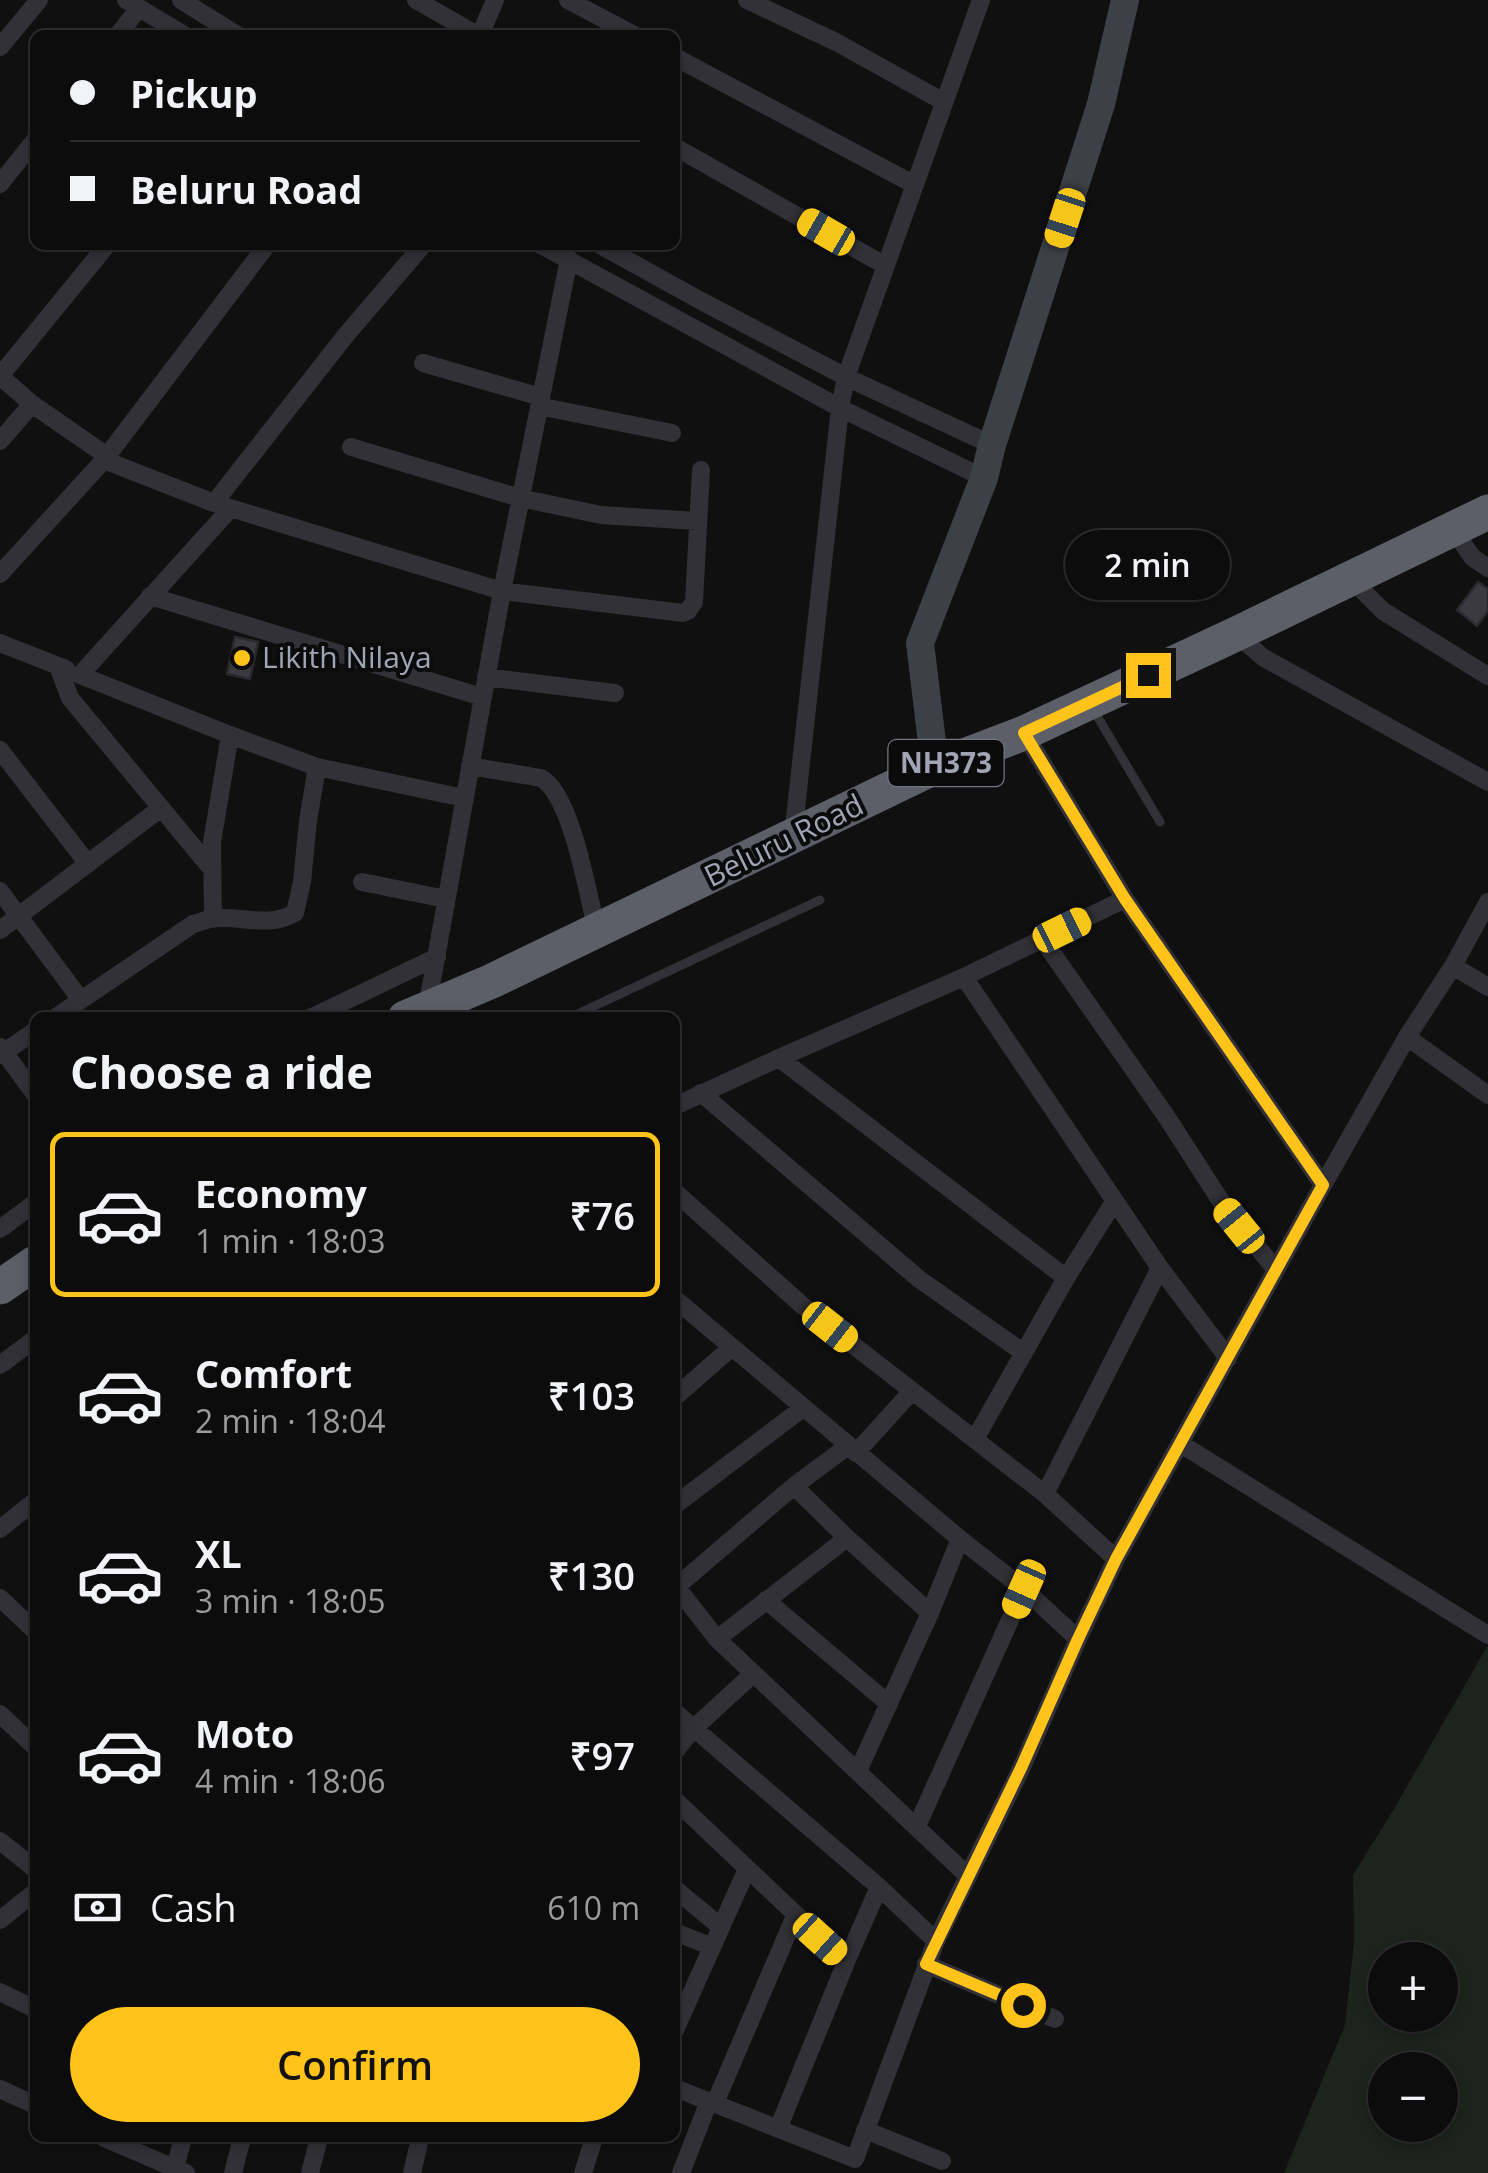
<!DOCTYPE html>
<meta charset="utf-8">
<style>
body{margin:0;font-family:"Open Sans",sans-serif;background:#151516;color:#f1f3f6;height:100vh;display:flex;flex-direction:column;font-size:38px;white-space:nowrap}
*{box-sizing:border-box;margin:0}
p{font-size:32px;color:#9a9b9d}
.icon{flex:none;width:55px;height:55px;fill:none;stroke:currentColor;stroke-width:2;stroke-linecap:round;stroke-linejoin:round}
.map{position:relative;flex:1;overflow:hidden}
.side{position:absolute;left:30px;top:1012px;width:650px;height:1130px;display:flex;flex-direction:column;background:#0c0c0d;border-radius:15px;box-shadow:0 5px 15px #0003,0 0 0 2px #2c2c2e}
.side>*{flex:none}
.guide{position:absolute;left:30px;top:30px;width:650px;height:220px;border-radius:15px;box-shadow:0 5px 15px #0003,0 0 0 2px #2c2c2e;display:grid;align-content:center;height:220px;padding:0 40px;background:#0c0c0d}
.fabs{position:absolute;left:1368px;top:1942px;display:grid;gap:20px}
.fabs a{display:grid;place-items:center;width:90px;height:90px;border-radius:50%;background:#0c0c0d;box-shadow:0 5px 15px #0003,0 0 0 2px #2c2c2e;font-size:50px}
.end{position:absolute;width:45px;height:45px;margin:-22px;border:12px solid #ffc31a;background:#111;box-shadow:0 0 0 5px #111}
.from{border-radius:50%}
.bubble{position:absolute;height:70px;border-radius:35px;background:#0c0c0d;box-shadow:0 5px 15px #0003,0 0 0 2px #2c2c2e;font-size:32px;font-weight:600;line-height:70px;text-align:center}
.car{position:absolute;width:30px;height:60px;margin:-30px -15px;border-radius:12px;box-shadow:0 0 8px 2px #0007;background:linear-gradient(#f5c518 24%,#345 0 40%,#f5c518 0 76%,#345 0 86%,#f5c518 0)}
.guide b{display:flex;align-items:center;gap:35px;height:95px;font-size:38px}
.guide b+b{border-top:2px solid #2c2c2e}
.guide i{width:25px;height:25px;background:#f1f3f6}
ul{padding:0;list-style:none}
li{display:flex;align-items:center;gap:30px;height:165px;margin:0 20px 15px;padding:0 20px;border:5px solid transparent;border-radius:15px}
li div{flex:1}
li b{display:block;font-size:38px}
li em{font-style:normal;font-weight:600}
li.selected{border-color:#ffc31a}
li>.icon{width:90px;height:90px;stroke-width:1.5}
h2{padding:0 40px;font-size:45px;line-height:120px}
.pay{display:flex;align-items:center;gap:25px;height:110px;padding:0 40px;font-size:38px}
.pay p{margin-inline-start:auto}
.button{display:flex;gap:20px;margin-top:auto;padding:20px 40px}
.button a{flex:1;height:115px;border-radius:60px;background:#ffc31a;color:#111;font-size:40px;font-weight:600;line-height:115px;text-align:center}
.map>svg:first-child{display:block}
</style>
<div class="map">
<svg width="1488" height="2173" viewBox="0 0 1488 2173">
<rect width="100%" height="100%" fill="#101011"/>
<path fill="#1c241d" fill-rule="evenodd" d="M1488 1645V2173H1284L1345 2025 1354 1942 1353 1875 1394 1809ZM1385 1960H1440V2015H1385ZM1385 2070H1440V2125H1385Z"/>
<path fill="#3a3a40" stroke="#2a2a2e" stroke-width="2.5" d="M1478 582 1488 589V611L1477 626 1457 610Z
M235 637 258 642 250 679 227 674Z"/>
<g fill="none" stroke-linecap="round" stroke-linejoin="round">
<path stroke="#313137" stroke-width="9" d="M1093 709 1160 822
M569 1018 820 900"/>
<path stroke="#313137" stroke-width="18" d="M126 0 184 35
M181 0 237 35
M416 0 477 35
M568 0 634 35
M747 0 836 42 944 102
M118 35 139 8
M480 35 495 0
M0 47 39 0
M675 57 915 185
M675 147 886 266
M0 184 35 140
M541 245 840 408 984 478
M600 245 703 302 846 377 992 445
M423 363 541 397
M0 376 107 245
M0 376 32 404 107 456
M539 406 672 433
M0 441 32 404
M351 447 520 498 601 515 697 521
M104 460 214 503 502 591 683 613 688 611 694 602 701 470
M214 503 346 335 423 245
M231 508 80 675 230 735 317 767 464 798
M1453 529 1472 557 1488 568
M0 574 104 460 267 245
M1350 578 1383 611 1488 676
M150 596 482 697
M1236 634 1264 658 1488 782
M0 643 66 669
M58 666 70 698 210 867
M486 677 615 693
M0 750 88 864
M470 766 541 778C572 795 588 896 597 931
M793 836 840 408 846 377 981 0
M362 882 446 899
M0 891 81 1000 55 1018
M1125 899 1323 1185
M213 918 212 842 230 735
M0 930 161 808
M1043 940 1166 1116 1224 1206 1276 1270
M1453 966 1488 987
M964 977 1160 1268 1045 1494
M81 1000 193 924C199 923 204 920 210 919 238 914 267 929 295 913L302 882 308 821 317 767
M427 1008 502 591 569 259
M310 1018 437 957
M1407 1037 1488 1095
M0 1047 35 1094
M0 1055 35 1031
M779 1058 1066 1278
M701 1093 919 1279 1024 1353
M675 1106 779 1058 964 977 1125 899 1024 733
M675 1192 803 1306 1045 1494 1116 1559
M0 1229 35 1203
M1160 1268 1228 1358
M675 1299 960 1539 1024 1589 1078 1639
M0 1365 35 1339
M675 1397 731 1348
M975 1439 1066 1278 1114 1202
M1181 1444 1488 1635
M856 1453 912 1391
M794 1486 847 1538 930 1613
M675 1505 803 1408
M0 1529 35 1501
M675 1585 717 1639 968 1876
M675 1588 794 1486 848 1446
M0 1598 35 1631
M766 1600 889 1704
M717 1639 847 1538
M675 1712 879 1887 936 1941
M0 1714 35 1747
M675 1751 694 1728 753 1674
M858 1771 930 1613 960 1539
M675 1800 846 1962
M917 1826 1024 1589
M0 1841 35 1869
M675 1889 721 1927
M0 1920 35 1892
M675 1932 712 1947
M926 1964 1055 2019
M0 1992 35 2009
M675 2030 747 1869
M675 2088 855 2159 936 1941 1021 1769 1078 1639 1116 1559 1323 1185 1407 1037 1453 966 1488 902
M0 2089 35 2105
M715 2103 795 1916
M778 2129 846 1962 879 1887
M865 2130 942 2161
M104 2138 186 2173
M175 2168 183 2138
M233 2173 242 2138
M310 2173 319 2138
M412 2173 420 2138
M583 2173 594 2138
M681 2173 709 2101"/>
<path stroke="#3e4047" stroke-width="28" d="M935 767 920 643 984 478 992 445 1101 104 1125 0"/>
<path stroke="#5c5e68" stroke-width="35" d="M405 1018 492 981 935 767 1024 733 1236 634 1488 512
M0 1287 35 1263"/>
</g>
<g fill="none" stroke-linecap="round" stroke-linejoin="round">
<path stroke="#ffc31a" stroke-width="12" d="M1023 2005 926 1964 1021 1768 1078 1639 1116 1559 1323 1185 1125 899 1024 733 1148 675"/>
</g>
<circle fill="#ffc31a" stroke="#0b0b0c" stroke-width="4" cx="242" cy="658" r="10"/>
<g text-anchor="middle" stroke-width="8" stroke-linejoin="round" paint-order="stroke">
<rect fill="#0b0b0c" stroke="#737682" stroke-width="2.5" x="888.5" y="740" width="115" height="46" rx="8"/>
<g font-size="28" font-weight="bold" fill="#a0a4b4">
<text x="946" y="773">NH373</text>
</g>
<g font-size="30" fill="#a0a4b4" stroke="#0b0b0c" text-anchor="start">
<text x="262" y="668">Likith Nilaya</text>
</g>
<g font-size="30" fill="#a0a4b4" stroke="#0b0b0c">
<text transform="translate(784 841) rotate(-26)" y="10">Beluru Road</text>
</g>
</g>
</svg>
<div class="fabs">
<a>+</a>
<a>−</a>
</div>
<i class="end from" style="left:1023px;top:2005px"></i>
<i class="end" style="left:1148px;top:675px"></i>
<div class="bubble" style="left:1065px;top:530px;width:165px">2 min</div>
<i class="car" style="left:1065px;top:218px;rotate:198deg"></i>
<i class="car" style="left:826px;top:232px;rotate:300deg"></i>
<i class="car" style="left:1062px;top:930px;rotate:64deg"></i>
<i class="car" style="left:1239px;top:1226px;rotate:321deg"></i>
<i class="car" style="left:830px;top:1327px;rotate:128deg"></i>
<i class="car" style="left:1024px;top:1589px;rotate:204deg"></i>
<i class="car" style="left:820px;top:1939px;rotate:132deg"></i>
<div class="guide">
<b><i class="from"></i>Pickup</b>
<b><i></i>Beluru Road</b>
</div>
<section class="side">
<h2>Choose a ride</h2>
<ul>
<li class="selected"><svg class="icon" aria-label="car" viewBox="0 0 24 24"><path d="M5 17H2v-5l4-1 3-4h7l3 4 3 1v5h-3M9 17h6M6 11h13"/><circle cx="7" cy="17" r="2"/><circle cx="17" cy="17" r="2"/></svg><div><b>Economy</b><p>1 min · 18:03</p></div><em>₹76</em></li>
<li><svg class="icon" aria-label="car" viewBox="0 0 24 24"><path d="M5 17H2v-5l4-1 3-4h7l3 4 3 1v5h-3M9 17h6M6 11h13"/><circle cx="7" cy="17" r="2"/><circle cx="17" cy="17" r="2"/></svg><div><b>Comfort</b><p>2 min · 18:04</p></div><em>₹103</em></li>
<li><svg class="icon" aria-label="car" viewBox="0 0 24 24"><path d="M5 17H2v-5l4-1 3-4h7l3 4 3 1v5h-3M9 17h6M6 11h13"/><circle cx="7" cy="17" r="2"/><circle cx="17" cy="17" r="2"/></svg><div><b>XL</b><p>3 min · 18:05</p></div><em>₹130</em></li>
<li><svg class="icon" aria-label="car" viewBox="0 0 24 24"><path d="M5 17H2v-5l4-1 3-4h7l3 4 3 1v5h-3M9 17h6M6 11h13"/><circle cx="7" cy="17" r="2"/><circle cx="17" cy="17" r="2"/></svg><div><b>Moto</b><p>4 min · 18:06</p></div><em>₹97</em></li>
</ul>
<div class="pay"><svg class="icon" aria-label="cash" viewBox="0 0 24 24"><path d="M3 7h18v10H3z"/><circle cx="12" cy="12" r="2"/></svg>Cash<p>610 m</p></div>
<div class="button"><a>Confirm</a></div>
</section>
</div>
